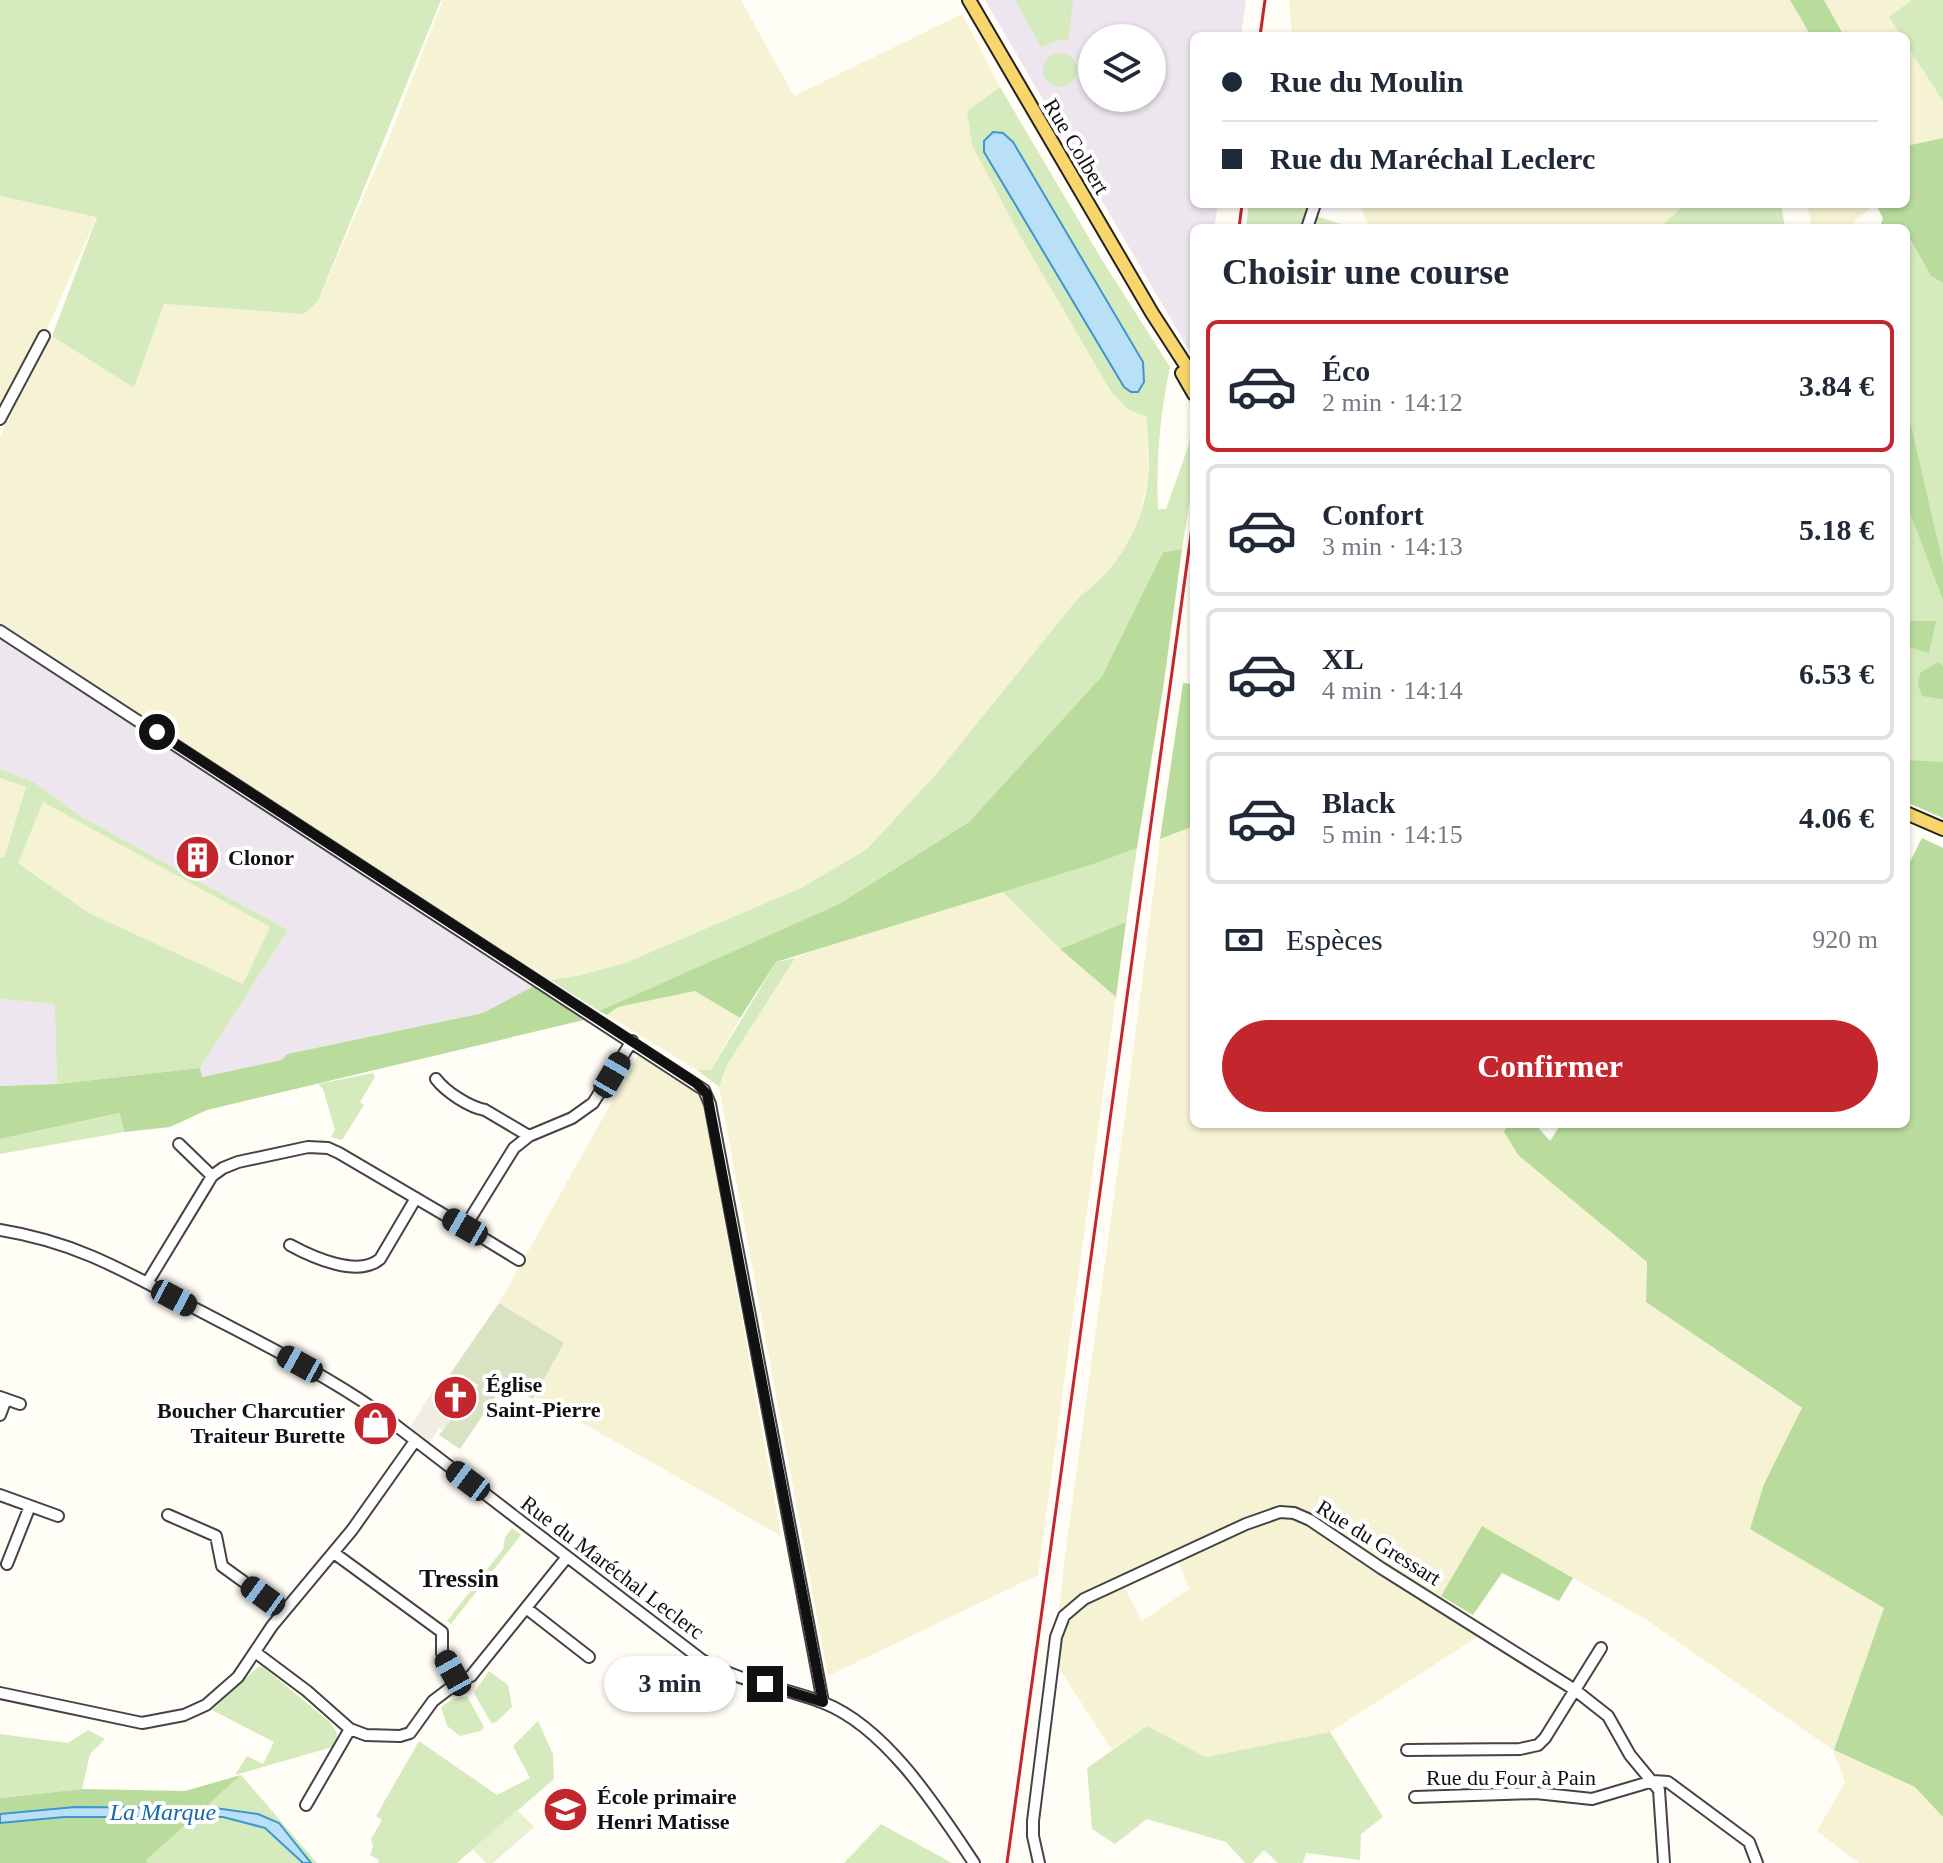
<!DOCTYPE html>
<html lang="fr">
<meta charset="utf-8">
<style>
body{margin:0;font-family:"Times New Roman",serif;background:#f6f6f7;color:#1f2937;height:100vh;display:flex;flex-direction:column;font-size:30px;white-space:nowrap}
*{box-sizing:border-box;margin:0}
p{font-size:26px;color:#747a83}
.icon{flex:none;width:44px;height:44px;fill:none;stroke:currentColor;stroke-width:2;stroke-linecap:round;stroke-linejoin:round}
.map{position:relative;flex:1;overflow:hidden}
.panel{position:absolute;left:1190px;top:224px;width:720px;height:904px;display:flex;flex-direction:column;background:#fff;border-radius:12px;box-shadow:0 2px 6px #0004}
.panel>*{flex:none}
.hud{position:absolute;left:1190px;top:32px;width:720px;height:176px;border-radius:12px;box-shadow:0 2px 6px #0004;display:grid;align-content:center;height:176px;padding:0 32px;background:#fff}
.buttons{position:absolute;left:1078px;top:24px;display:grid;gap:16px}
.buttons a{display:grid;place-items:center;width:88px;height:88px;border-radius:50%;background:#fff;box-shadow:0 2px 6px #0004;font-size:40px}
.end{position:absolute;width:36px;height:36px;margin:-18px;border:10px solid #111;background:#fff;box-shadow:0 0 0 4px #fff}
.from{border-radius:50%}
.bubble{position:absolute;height:56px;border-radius:28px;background:#fff;box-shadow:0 2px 6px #0004;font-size:26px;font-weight:600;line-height:56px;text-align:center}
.car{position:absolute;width:24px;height:48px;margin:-24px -12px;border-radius:10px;box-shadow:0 0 6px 2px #0007;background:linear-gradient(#222 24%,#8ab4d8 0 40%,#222 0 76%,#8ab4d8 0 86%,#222 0)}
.hud b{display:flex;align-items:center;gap:28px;height:76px;font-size:30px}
.hud b+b{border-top:2px solid #e0e1e3}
.hud i{width:20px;height:20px;background:#1f2937}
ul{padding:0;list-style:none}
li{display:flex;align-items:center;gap:24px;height:132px;margin:0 16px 12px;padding:0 16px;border:4px solid #e0e1e3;border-radius:12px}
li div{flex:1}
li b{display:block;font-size:30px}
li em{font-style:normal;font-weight:600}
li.active{border-color:#c4262e}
li>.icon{width:72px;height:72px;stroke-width:1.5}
h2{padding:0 32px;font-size:36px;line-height:96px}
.pay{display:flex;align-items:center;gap:20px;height:88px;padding:0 32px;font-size:30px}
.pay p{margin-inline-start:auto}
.action{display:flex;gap:16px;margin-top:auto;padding:16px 32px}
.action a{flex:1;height:92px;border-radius:48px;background:#c4262e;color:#fff;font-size:32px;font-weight:600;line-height:92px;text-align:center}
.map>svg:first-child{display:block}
</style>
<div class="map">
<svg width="1943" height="1863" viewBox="0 0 1943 1863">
<rect width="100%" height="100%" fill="#fffdf5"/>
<path fill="#eee6ef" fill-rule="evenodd" d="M985 0H1246L1241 36H1194V204H1218L1214 228H1194V359ZM1092 38H1152V98H1092Z
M0 621 382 873 550 980 483 1013 287 1054 282 1060 202 1077 200 1068 288 930 82 817 34 782 0 769Z
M0 999 56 1004 57 1084 0 1086Z"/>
<path fill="#f6f3d4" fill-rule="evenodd" d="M443 0H741L794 96 962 14 1000 87 967 111 1018 232 1110 390 1127 409 1147 416 1148 479 1138 523 1126 549 1095 586 1079 597 937 773 867 849 801 888 625 963 581 975 550 980 382 873 0 621V436L52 336 134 388 164 304 304 314 318 301 389 138Z
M1289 0H1790L1811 36H1292Z
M1824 0H1943V138L1906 146V36H1844Z
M0 196 97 216 44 336 0 419Z
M1359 204H1685L1660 228H1370Z
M1807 204H1875L1847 228H1812Z
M0 778 26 787 4 858 0 857Z
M42 801 270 927 243 985 89 913 18 863Z
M1194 826V1124H1508L1504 1132 1518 1155 1647 1262 1646 1302 1802 1409 1764 1484 1750 1529 1884 1608 1834 1750 1916 1787 1943 1817V1863H1859L1817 1831 1845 1782 1833 1750 1645 1619 1483 1527 1441 1596 1482 1634 1330 1732 1206 1757 1147 1726 1112 1750 1054 1661 1064 1564 1127 1101 1160 839ZM1178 1560 1189 1589 1142 1621 1123 1585Z
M1002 891 1060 949 1116 997 1038 1575 828 1676 719 1087 727 1065 795 958 836 942Z
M695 991 740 1018 711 1070H697L607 1015 618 1007Z
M640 1052 696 1090 703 1102 781 1536 535 1396 564 1343 499 1303Z"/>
<path fill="#d5ebbd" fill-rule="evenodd" d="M0 0H441L318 301 304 314 164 304 134 388 52 336 97 217 0 196Z
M1015 0H1073L1068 41 1059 40 1041 47Z
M1912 0H1943V101L1906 44V36H1901L1889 17Z
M1043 70a17 17 0 1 1 34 0a17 17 0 1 1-34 0Z
M1000 87 1102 260 1170 367C1160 414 1156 461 1158 509H1166L1188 447 1194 414V475L1182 549 1163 552 1102 676 969 822 839 904 599 1011 550 980 581 975 625 963 801 888 867 849 937 773 1079 597C1118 569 1142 528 1148 480 1150 460 1147 437 1147 417L1127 409 1110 390 1018 232 972 145 967 111Z
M1249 204H1311L1308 213 1340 224 1342 228H1246Z
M1685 204H1781L1785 228H1660Z
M1908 238 1931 276 1943 283V818L1906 802V239Z
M0 769 34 782 82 817 288 930 200 1068 57 1084 55 1004 0 999V857L4 858 26 787 0 778ZM43 802 270 927 243 984 89 913 18 863Z
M1137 848 1126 922 1060 949 1002 891Z
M795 958 727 1065 719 1087 697 1070H711L776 962Z
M373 1073 375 1077 360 1102 364 1105 342 1140 331 1137 335 1130 323 1089 318 1084Z
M121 1113 124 1132 0 1154V1139Z
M512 1528 521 1535 451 1624 447 1621 503 1549 505 1537Z
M258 1667H263L330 1722 337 1733 336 1746 235 1775 247 1756 263 1764 274 1742 212 1710Z
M489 1671 508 1685 512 1707 496 1722 491 1723 474 1693Z
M467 1696 484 1727 481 1731 460 1736 447 1726 441 1707 453 1699Z
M538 1721 553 1754 554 1779 457 1863H378L379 1860 370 1855 373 1847 371 1839 382 1820 376 1816 419 1741 497 1795 530 1778 513 1746Z
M1147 1726 1206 1757 1330 1732 1383 1817 1361 1834 1360 1860 1306 1853 1303 1863H1278L1264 1850 1252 1863H1245L1226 1842 1147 1819 1115 1844 1092 1829 1087 1768Z
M88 1730 105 1739 90 1754 82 1789 0 1798V1734L68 1743Z
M241 1775 317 1863H148L145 1860Z
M881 1824 952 1863H844Z"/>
<path fill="#b9dc9c" d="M1790 0H1824L1844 36H1811Z
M1943 138V283L1931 276 1909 238 1906 239V228H1879L1883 219 1876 204H1906V146Z
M1906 404 1943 564V600L1911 515 1906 510Z
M1182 549 1164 682 1137 848 1096 863 776 962 740 1018 695 991 618 1007 607 1015 599 1011 839 904 969 822 1102 676 1163 552Z
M1906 621H1936L1929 653 1906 646Z
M1938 662 1943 666V699L1922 696 1918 684 1920 673Z
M1183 683 1191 684 1194 689V826L1160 839Z
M1906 760 1943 762V818L1906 802Z
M1922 838 1943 848V1817L1915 1787 1834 1750 1884 1608 1750 1529 1764 1484 1802 1408 1646 1302 1647 1262 1518 1155 1504 1132 1508 1124H1535L1550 1141 1561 1124H1906V870Z
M1126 922 1116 997 1060 949Z
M534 986 588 1019 207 1110 170 1127 124 1132 120 1113 0 1139V1086L57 1084 200 1068 202 1077 282 1060 287 1054 483 1013Z
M1482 1526 1573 1578 1559 1601 1502 1573 1473 1615 1441 1596Z
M241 1775 146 1860 148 1863H0V1798L82 1789 185 1791Z"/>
<path fill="#d9e3c4" d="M499 1303 564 1343 533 1399 504 1384 460 1449 439 1435 450 1421 446 1416 449 1411 456 1416 478 1385 467 1378 459 1384 450 1374Z"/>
<path fill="#e6f2cf" d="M517 1810 534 1827 493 1863H486L473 1849Z"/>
<path fill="#f1ede2" d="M435 1387 442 1394 437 1402 444 1407 440 1412 450 1421 443 1430 439 1428 430 1442 421 1446 406 1434Z"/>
<path fill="#b9e0f7" stroke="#3f96cf" stroke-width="2" d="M993 132 1003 133 1013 142 1143 362 1144 382 1138 392H1131L1124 387 984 152V141Z
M75 1807 215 1808 258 1814 279 1823 311 1863H303L265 1828 223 1817H64L0 1823V1814Z"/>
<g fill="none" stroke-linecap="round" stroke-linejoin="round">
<defs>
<path id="minor" d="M1307 228 1315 204
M0 419 44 336
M0 631 704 1090 710 1104 823 1702
M436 1079C446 1092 469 1107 485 1110L529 1136
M179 1144 212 1176
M465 1227 519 1260
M0 1230C81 1243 131 1275 202 1312 261 1343 322 1373 377 1411L702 1660C738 1682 785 1687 824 1703 887 1728 938 1809 974 1863
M290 1245C312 1257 358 1278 380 1259L416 1198
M147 1283 206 1186 212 1176 223 1168 238 1162 308 1147 328 1148 339 1153 465 1227 514 1148 529 1136 572 1118 593 1103 632 1041
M0 1397 20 1404
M0 1415 6 1399
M0 1495 58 1516
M168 1515 216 1536 222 1566 284 1611
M334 1553 442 1632V1653L458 1682
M7 1564 30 1506
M526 1608 589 1657
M255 1652 307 1691 350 1729 366 1735 400 1736 410 1733 433 1701 458 1682 471 1676 567 1557
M0 1693 142 1723 184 1715 206 1705 238 1677 272 1626 352 1530 415 1441
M1407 1750 1520 1749 1538 1745 1545 1738 1601 1648
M1415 1797 1536 1793 1592 1799 1653 1781 1668 1782 1749 1842 1757 1863
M306 1805 350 1729
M1039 1863 1033 1836V1821L1056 1637 1064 1616 1084 1599 1246 1524 1280 1512 1294 1513 1310 1520 1381 1568 1575 1690 1608 1716 1630 1755 1659 1790 1664 1863"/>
<path id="major" d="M969 0 1152 313 1194 378
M1182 373 1194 394
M1906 813 1943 829"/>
</defs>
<use href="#minor" stroke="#444" stroke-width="14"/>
<use href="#major" stroke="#222" stroke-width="16"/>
<use href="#minor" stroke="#fff" stroke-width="10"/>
<use href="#major" stroke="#f9d66b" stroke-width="12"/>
<path stroke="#c4262e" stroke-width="3" d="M1260 36 1265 0
M1239 228 1242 204
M1007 1863 1194 513"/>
</g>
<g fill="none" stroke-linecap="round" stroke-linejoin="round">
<path stroke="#111" stroke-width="10" d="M157 732 696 1083 707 1094 823 1702 765 1684"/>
</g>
<defs>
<symbol id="building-disc" viewBox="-11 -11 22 22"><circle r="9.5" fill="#c4262e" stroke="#fff"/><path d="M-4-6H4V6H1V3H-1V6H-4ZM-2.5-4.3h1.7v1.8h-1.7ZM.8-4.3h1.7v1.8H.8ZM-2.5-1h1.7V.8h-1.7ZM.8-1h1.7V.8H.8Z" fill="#fff"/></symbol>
<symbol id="church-disc" viewBox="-11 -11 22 22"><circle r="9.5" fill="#c4262e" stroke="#fff"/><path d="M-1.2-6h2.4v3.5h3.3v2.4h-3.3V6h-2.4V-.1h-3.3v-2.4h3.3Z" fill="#fff"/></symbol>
<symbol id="shop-disc" viewBox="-11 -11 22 22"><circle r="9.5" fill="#c4262e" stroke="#fff"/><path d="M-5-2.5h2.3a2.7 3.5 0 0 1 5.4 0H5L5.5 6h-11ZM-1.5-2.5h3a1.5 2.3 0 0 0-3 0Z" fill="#fff"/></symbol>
<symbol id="school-disc" viewBox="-11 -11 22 22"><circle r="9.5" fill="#c4262e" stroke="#fff"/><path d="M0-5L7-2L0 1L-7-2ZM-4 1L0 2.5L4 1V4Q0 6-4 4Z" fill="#fff"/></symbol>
</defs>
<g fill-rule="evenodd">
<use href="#building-disc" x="172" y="832" width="51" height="51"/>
<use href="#church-disc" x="430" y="1372" width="51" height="51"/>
<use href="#shop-disc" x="350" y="1398" width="51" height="51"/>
<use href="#school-disc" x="540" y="1784" width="51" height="51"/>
</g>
<g text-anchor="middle" stroke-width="8" stroke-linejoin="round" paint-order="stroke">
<g font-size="22" fill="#111" stroke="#fff">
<text transform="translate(1077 146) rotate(59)" y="8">Rue Colbert</text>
<text transform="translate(1379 1542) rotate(32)" y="8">Rue du Gressart</text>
<text transform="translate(613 1567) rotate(37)" y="8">Rue du Maréchal Leclerc</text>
<text x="1511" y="1785">Rue du Four à Pain</text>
</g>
<g font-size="22" font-weight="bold" fill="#111" stroke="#fff" text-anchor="start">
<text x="228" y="865">Clonor</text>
<text x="486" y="1392">Église<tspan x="486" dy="25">Saint-Pierre</tspan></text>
<text x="345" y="1418" text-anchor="end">Boucher Charcutier<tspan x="345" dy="25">Traiteur Burette</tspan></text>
<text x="597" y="1804">École primaire<tspan x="597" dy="25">Henri Matisse</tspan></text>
</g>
<g font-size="24" font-style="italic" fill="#1768a6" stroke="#fff">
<text x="163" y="1820">La Marque</text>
</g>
<g font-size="26" font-weight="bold" fill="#111" stroke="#fff">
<text x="459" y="1587">Tressin</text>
</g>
</g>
</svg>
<div class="buttons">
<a><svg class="icon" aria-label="layers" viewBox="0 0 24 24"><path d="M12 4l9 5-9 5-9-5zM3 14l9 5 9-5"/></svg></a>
</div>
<i class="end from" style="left:157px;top:732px"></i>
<i class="end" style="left:765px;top:1684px"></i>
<div class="bubble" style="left:604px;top:1656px;width:132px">3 min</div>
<i class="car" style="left:612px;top:1075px;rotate:30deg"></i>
<i class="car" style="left:465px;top:1227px;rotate:300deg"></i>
<i class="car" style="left:174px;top:1298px;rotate:118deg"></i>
<i class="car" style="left:300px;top:1364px;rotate:299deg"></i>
<i class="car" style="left:468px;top:1481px;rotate:307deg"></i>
<i class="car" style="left:263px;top:1596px;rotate:306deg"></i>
<i class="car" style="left:453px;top:1673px;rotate:331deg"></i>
<div class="hud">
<b><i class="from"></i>Rue du Moulin</b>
<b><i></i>Rue du Maréchal Leclerc</b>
</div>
<section class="panel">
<h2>Choisir une course</h2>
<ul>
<li class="active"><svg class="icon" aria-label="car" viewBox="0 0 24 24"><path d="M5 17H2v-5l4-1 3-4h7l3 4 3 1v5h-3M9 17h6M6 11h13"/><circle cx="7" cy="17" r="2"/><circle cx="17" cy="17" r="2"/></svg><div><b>Éco</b><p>2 min · 14:12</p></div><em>3.84 €</em></li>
<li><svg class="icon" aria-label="car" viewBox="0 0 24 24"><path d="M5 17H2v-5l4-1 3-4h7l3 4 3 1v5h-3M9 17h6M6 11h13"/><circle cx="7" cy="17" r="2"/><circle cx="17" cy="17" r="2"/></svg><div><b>Confort</b><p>3 min · 14:13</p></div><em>5.18 €</em></li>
<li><svg class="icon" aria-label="car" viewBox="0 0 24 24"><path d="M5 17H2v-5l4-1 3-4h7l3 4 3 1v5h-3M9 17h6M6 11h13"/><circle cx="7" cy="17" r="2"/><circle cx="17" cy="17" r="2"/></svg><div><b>XL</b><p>4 min · 14:14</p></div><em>6.53 €</em></li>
<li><svg class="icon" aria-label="car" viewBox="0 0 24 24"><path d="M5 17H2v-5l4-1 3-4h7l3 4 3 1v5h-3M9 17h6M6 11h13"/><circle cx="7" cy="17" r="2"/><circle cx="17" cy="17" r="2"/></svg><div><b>Black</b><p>5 min · 14:15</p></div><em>4.06 €</em></li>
</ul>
<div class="pay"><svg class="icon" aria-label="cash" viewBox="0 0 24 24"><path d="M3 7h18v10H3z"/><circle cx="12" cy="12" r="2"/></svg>Espèces<p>920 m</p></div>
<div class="action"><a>Confirmer</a></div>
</section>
</div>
